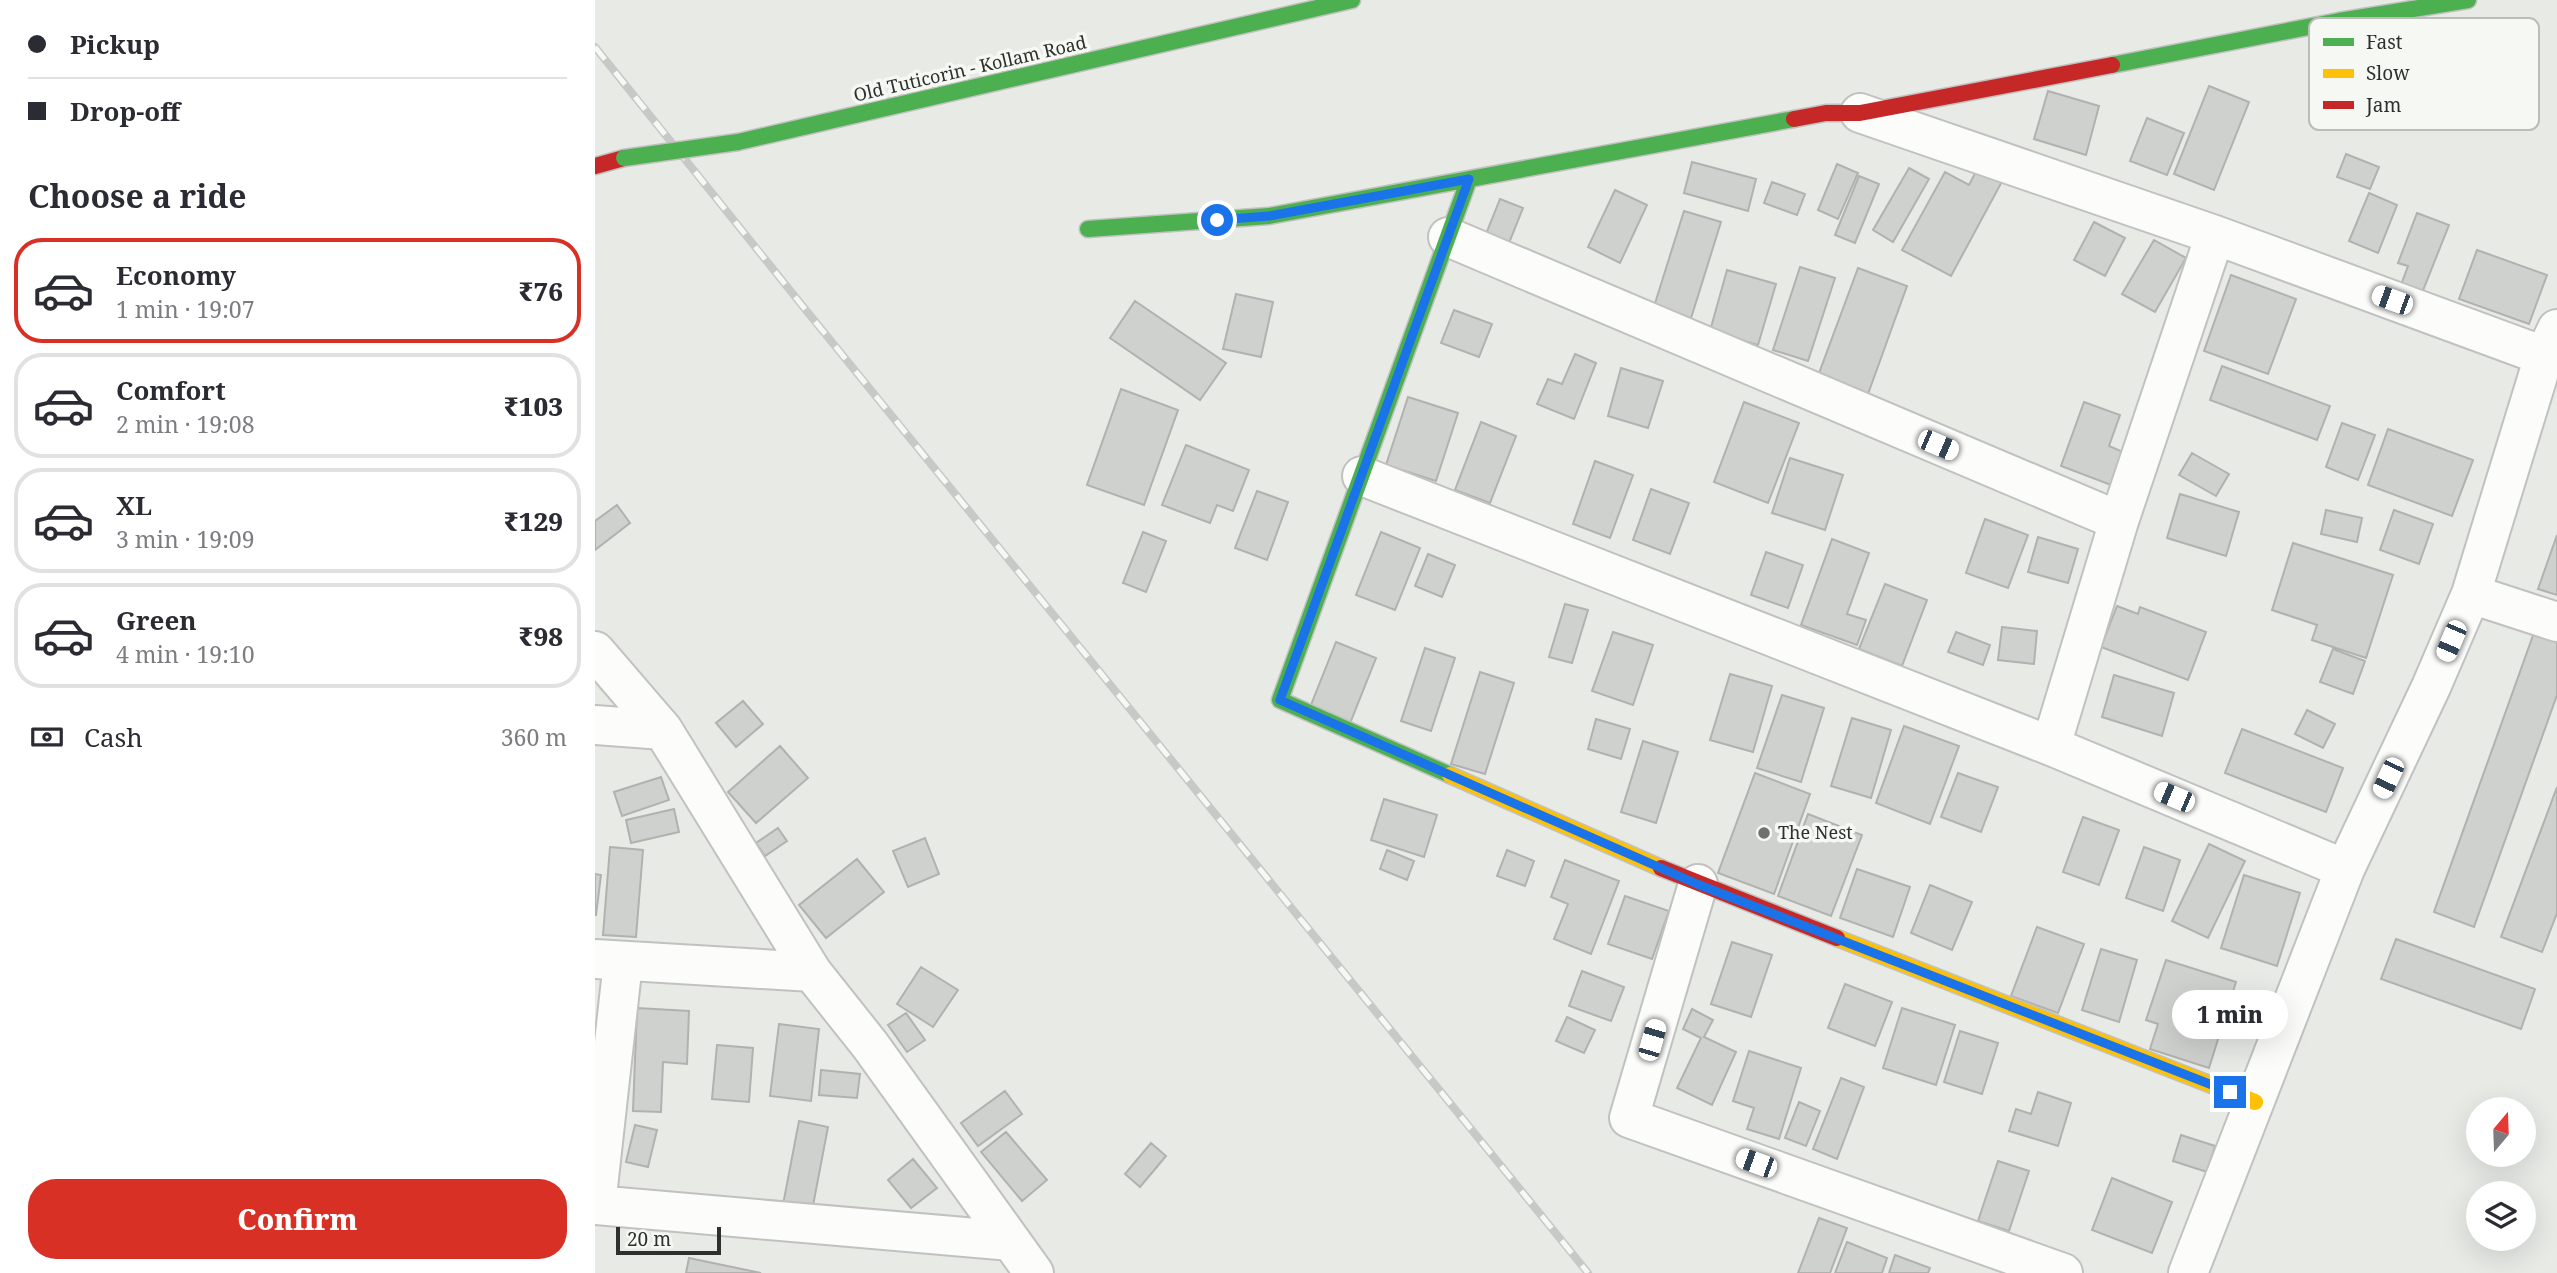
<!DOCTYPE html>
<meta charset="utf-8">
<style>
body{margin:0;font-family:"Noto Serif",serif;background:#f7f7f7;color:#2b2b33;height:100vh;display:flex;flex-direction:column;font-size:26px;white-space:nowrap}
*{box-sizing:border-box;margin:0}
p{font-size:23px;color:#7c7c81}
.icon{flex:none;width:38px;height:38px;fill:none;stroke:currentColor;stroke-width:2;stroke-linecap:round;stroke-linejoin:round}
.map{position:relative;flex:1;overflow:hidden}
.drawer{display:flex;flex-direction:column;background:#fff;width:595px}
.drawer>*{flex:none}
.top-card{display:grid;align-content:center;height:154px;padding:0 28px;background:#fff}
.needle{width:46px;rotate:19deg}
.tools{position:absolute;left:1871px;top:1097px;display:grid;gap:14px}
.tools a{display:grid;place-items:center;width:70px;height:70px;border-radius:50%;background:#fff;box-shadow:0 7px 28px #0002;font-size:35px}
.scale{position:absolute;left:21px;bottom:18px;width:105px;box-sizing:border-box;padding-left:7px;border:4px solid #2e302d;border-top:0;font-size:19px;line-height:24px;white-space:nowrap;color:#2e302d;-webkit-text-stroke:5px #f6f9f3;paint-order:stroke}
.end{position:absolute;width:32px;height:32px;margin:-16px;border:9px solid #1a73e8;background:#fff;box-shadow:0 0 0 4px #fff}
.from{border-radius:50%}
.bubble{position:absolute;height:49px;border-radius:24px;background:#fff;box-shadow:0 7px 28px #0002;font-size:23px;font-weight:800;line-height:49px;text-align:center}
.car{position:absolute;width:21px;height:42px;margin:-21px -10px;border-radius:9px;box-shadow:0 0 5px 2px #0007;background:linear-gradient(#fff 24%,#345 0 40%,#fff 0 76%,#345 0 86%,#fff 0)}
.top-card b{display:flex;align-items:center;gap:24px;height:66px;font-size:26px}
.top-card b+b{border-top:2px solid #e1e1e2}
.top-card i{width:18px;height:18px;background:#2b2b33}
ul{padding:0;list-style:none}
li{display:flex;align-items:center;gap:21px;height:105px;margin:0 14px 10px;padding:0 14px;border:4px solid #e1e1e2;border-radius:28px}
li div{flex:1}
li b{display:block;font-size:26px}
li em{font-style:normal;font-weight:800}
li.current{border-color:#d93025}
li>.icon{width:63px;height:63px;stroke-width:1.5}
h2{padding:0 28px;font-size:32px;line-height:84px}
.pay{display:flex;align-items:center;gap:18px;height:77px;padding:0 28px;font-size:26px}
.pay p{margin-inline-start:auto}
.cta{display:flex;gap:14px;margin-top:auto;padding:14px 28px}
.cta a{flex:1;height:80px;border-radius:28px;background:#d93025;color:#fff;font-size:28px;font-weight:800;line-height:80px;text-align:center}
main{display:flex;flex:1;min-height:0}
.map>svg:first-child{display:block}
</style>
<main>
<section class="drawer">
<div class="top-card">
<b><i class="from"></i>Pickup</b>
<b><i></i>Drop-off</b>
</div>
<h2>Choose a ride</h2>
<ul>
<li class="current"><svg class="icon" aria-label="car" viewBox="0 0 24 24"><path d="M5 17H2v-5l4-1 3-4h7l3 4 3 1v5h-3M9 17h6M6 11h13"/><circle cx="7" cy="17" r="2"/><circle cx="17" cy="17" r="2"/></svg><div><b>Economy</b><p>1 min · 19:07</p></div><em>₹76</em></li>
<li><svg class="icon" aria-label="car" viewBox="0 0 24 24"><path d="M5 17H2v-5l4-1 3-4h7l3 4 3 1v5h-3M9 17h6M6 11h13"/><circle cx="7" cy="17" r="2"/><circle cx="17" cy="17" r="2"/></svg><div><b>Comfort</b><p>2 min · 19:08</p></div><em>₹103</em></li>
<li><svg class="icon" aria-label="car" viewBox="0 0 24 24"><path d="M5 17H2v-5l4-1 3-4h7l3 4 3 1v5h-3M9 17h6M6 11h13"/><circle cx="7" cy="17" r="2"/><circle cx="17" cy="17" r="2"/></svg><div><b>XL</b><p>3 min · 19:09</p></div><em>₹129</em></li>
<li><svg class="icon" aria-label="car" viewBox="0 0 24 24"><path d="M5 17H2v-5l4-1 3-4h7l3 4 3 1v5h-3M9 17h6M6 11h13"/><circle cx="7" cy="17" r="2"/><circle cx="17" cy="17" r="2"/></svg><div><b>Green</b><p>4 min · 19:10</p></div><em>₹98</em></li>
</ul>
<div class="pay"><svg class="icon" aria-label="cash" viewBox="0 0 24 24"><path d="M3 7h18v10H3z"/><circle cx="12" cy="12" r="2"/></svg>Cash<p>360 m</p></div>
<div class="cta"><a>Confirm</a></div>
</section>
<div class="map">
<svg width="1962" height="1273" viewBox="0 0 1962 1273">
<rect width="100%" height="100%" fill="#e8eae6"/>
<path fill="#cfd1ce" stroke="#b1b2b0" stroke-width="2" d="M1614 86 1654 102 1619 190 1579 174Z
M1453 91 1504 106 1491 155 1439 139Z
M1552 118 1589 133 1572 175 1535 161Z
M1751 154 1784 167 1775 189 1742 177Z
M1097 162 1161 179 1153 211 1089 193Z
M1386 162 1410 176 1356 276 1307 250 1350 172 1374 185Z
M1242 164 1263 173 1243 219 1223 210Z
M1314 168 1334 179 1298 242 1278 230Z
M1264 176 1284 184 1260 243 1240 235Z
M1177 182 1210 194 1202 215 1169 203Z
M1020 190 1052 205 1025 263 993 247Z
M1774 193 1802 205 1783 253 1754 241Z
M905 199 928 208 908 258 885 249Z
M1089 211 1126 222 1093 328 1056 316Z
M1822 213 1854 225 1827 293 1806 285 1813 266 1803 263Z
M1499 222 1530 238 1510 276 1479 260Z
M1559 240 1591 258 1560 312 1527 294Z
M1882 250 1952 275 1934 324 1864 299Z
M1205 267 1240 278 1213 361 1178 350Z
M1263 268 1312 286 1273 394 1223 376Z
M1132 270 1181 284 1163 345 1115 331Z
M1636 275 1701 299 1673 374 1609 351Z
M641 294 678 302 666 357 628 349Z
M540 301 631 363 605 400 515 338Z
M859 310 897 324 884 357 846 343Z
M980 354 1001 363 979 419 942 404 953 379 967 384Z
M1627 366 1735 406 1722 440 1615 400Z
M1026 368 1068 381 1053 428 1013 416Z
M526 389 583 410 549 505 492 485Z
M813 397 863 413 841 481 791 465Z
M1149 402 1204 423 1173 503 1119 482Z
M1489 402 1525 415 1514 446 1528 452 1516 485 1466 466Z
M886 422 921 436 895 503 860 490Z
M1747 423 1780 435 1763 480 1731 467Z
M1793 429 1878 460 1857 516 1773 485Z
M591 445 654 470 638 511 622 505 615 523 567 505Z
M1597 453 1634 474 1621 496 1584 475Z
M1195 458 1248 475 1230 530 1177 513Z
M1000 461 1038 475 1015 538 978 524Z
M1056 489 1094 503 1075 554 1038 540Z
M662 491 693 502 672 560 640 548Z
M1585 494 1644 512 1631 556 1572 538Z
M22 505 35 523 0 550V521Z
M1731 510 1767 518 1762 542 1726 534Z
M1799 510 1838 524 1824 564 1785 550Z
M1390 519 1433 535 1413 588 1371 573Z
M548 532 571 541 551 592 528 583Z
M786 532 825 548 800 610 761 595Z
M1962 535V595L1943 589Z
M1443 537 1483 549 1473 583 1433 572Z
M1237 539 1274 553 1252 614 1271 620 1262 645 1206 625Z
M1698 543 1798 575 1771 658 1717 640 1722 625 1677 610Z
M1171 552 1208 565 1193 608 1156 595Z
M833 554 860 565 847 597 820 586Z
M1290 584 1332 600 1307 666 1264 649Z
M970 604 993 610 977 663 954 657Z
M1522 606 1543 614 1545 607 1611 632 1593 680 1506 647Z
M1407 627 1442 631 1439 664 1403 660Z
M1941 627 1962 634V695L1879 927 1839 912Z
M1018 632 1058 645 1038 705 997 691Z
M1361 632 1395 645 1388 665 1353 652Z
M741 642 781 658 754 726 714 710Z
M830 648 860 658 836 731 806 721Z
M1738 649 1770 661 1758 694 1725 682Z
M885 672 919 683 890 774 856 764Z
M1135 674 1177 686 1158 752 1115 740Z
M1519 675 1579 693 1567 736 1507 717Z
M1187 695 1229 708 1206 782 1162 768Z
M148 701 168 724 141 747 121 723Z
M1712 710 1740 724 1728 748 1700 734Z
M1257 718 1296 730 1276 798 1236 786Z
M1001 719 1035 729 1026 759 993 749Z
M1309 726 1364 746 1335 824 1281 803Z
M1647 729 1748 768 1731 812 1630 773Z
M1048 741 1083 752 1061 823 1026 812Z
M185 746 213 778 161 823 133 792Z
M1160 773 1215 794 1179 894 1123 873Z
M1363 773 1403 787 1386 832 1346 817Z
M66 777 74 800 27 816 19 792Z
M1962 787V913L1947 952 1906 937Z
M789 799 842 815 829 857 776 840Z
M79 809 84 832 36 843 31 820Z
M1213 814 1267 835 1236 916 1183 896Z
M1488 817 1524 830 1504 885 1468 872Z
M183 828 192 841 170 856 161 843Z
M330 838 344 874 313 887 298 851Z
M1614 844 1650 861 1613 938 1577 921Z
M15 847 48 850 41 937 8 935Z
M1549 847 1585 860 1568 911 1531 898Z
M792 850 819 861 812 880 785 869Z
M912 850 939 861 930 886 902 876Z
M262 859 289 892 231 938 204 905Z
M970 860 1024 881 996 954 959 939 973 904 956 897Z
M1262 869 1315 887 1298 937 1245 918Z
M0 874 6 875 1 915H0Z
M1649 875 1705 893 1682 966 1626 948Z
M1335 885 1377 902 1357 950 1316 933Z
M1030 896 1074 911 1057 959 1013 944Z
M1442 927 1489 944 1463 1013 1416 996Z
M1801 939 1940 989 1926 1029 1786 979Z
M1137 942 1177 955 1156 1017 1116 1004Z
M1506 949 1542 960 1524 1022 1487 1010Z
M1571 960 1641 982 1614 1068 1555 1049 1563 1024 1551 1020Z
M326 967 363 990 338 1027 302 1004Z
M987 971 1029 987 1016 1021 974 1006Z
M1250 984 1297 1002 1280 1046 1233 1028Z
M42 1008 94 1011 92 1064 68 1062 66 1112 38 1111Z
M1307 1008 1360 1025 1341 1085 1288 1068Z
M1097 1009 1118 1020 1109 1037 1141 1052 1117 1105 1082 1088 1106 1038 1088 1029Z
M311 1013 330 1040 312 1052 293 1025Z
M972 1017 1000 1030 989 1053 961 1041Z
M184 1024 224 1029 216 1101 175 1096Z
M1365 1031 1403 1043 1387 1094 1349 1082Z
M122 1045 158 1048 154 1102 117 1099Z
M1154 1051 1206 1068 1184 1139 1152 1129 1159 1108 1138 1101Z
M226 1070 265 1074 262 1098 224 1095Z
M1246 1078 1269 1087 1242 1159 1218 1149Z
M410 1091 427 1114 383 1146 366 1123Z
M1443 1092 1476 1103 1463 1146 1414 1131 1421 1109 1436 1114Z
M1204 1102 1225 1111 1211 1146 1190 1138Z
M204 1121 233 1127 216 1216 187 1210Z
M40 1125 62 1130 53 1167 31 1162Z
M411 1132 452 1180 427 1201 386 1152Z
M1586 1135 1620 1146 1612 1172 1578 1161Z
M556 1143 571 1156 545 1187 530 1174Z
M318 1159 342 1188 316 1208 293 1180Z
M1403 1161 1434 1171 1414 1231 1383 1221Z
M1517 1178 1577 1202 1557 1253 1497 1230Z
M1224 1218 1252 1228 1235 1273H1203Z
M1252 1242 1292 1258 1287 1273H1240Z
M1300 1255 1335 1268 1333 1273H1294Z
M94 1258 166 1273H91Z"/>
<g fill="none" stroke-linecap="round" stroke-linejoin="round">
<defs>
<path id="street" d="M1265 113 1620 235 1949 356
M853 237 1524 521
M767 476 1456 746 1750 869
M1876 594 1962 622
M0 651 68 730 217 972 275 1045 439 1273
M0 725 68 730
M1456 746 1524 521 1620 235
M1103 884 1034 1118 1468 1273
M0 959 217 972
M0 1205 416 1241
M1 1205 28 962
M1593 1273 1750 869 1836 687 1876 594 1949 356 1962 329"/>
<path id="fast" d="M1517 65 1744 21 1873 0
M143 142 757 0
M493 229 674 216 1199 119
M855 775 685 700 874 179"/>
<path id="slow" d="M855 775 1066 868
M1242 938 1660 1102"/>
<path id="jam" d="M1199 119 1231 113H1265L1517 65
M0 166 29 158
M1066 868 1242 938"/>
</defs>
<use href="#street" stroke="#c1c2c0" stroke-width="42"/>
<use href="#fast" stroke="#c1c2c0" stroke-width="19"/>
<use href="#slow" stroke="#c1c2c0" stroke-width="19"/>
<use href="#jam" stroke="#c1c2c0" stroke-width="19"/>
<use href="#street" stroke="#fcfcfb" stroke-width="38"/>
<use href="#fast" stroke="#4caf50" stroke-width="16"/>
<use href="#slow" stroke="#ffc107" stroke-width="16"/>
<use href="#jam" stroke="#c62828" stroke-width="16"/>
<defs>
<path id="rail" d="M0 47 210 309 993 1273"/>
</defs>
<use href="#rail" stroke="#c8c8c7" stroke-width="8"/>
<use href="#rail" stroke="#f6f9f3" stroke-width="5" stroke-dasharray="16" stroke-linecap="butt"/>
<defs>
<path id="fast-bridge" d="M29 158 143 142"/>
</defs>
<use href="#fast-bridge" stroke="#c1c2c0" stroke-width="19" stroke-linecap="butt"/>
<use href="#fast-bridge" stroke="#4caf50" stroke-width="16"/>
</g>
<g fill="none" stroke-linecap="round" stroke-linejoin="round">
<path stroke="#1a73e8" stroke-width="9" d="M622 220 674 216 874 179 685 700 1102 884 1635 1092"/>
</g>
<circle fill="#6f716e" stroke="#f6f9f3" stroke-width="2.5" cx="1169" cy="833" r="7"/>
<g text-anchor="middle" stroke-width="7" stroke-linejoin="round" paint-order="stroke">
<g font-size="18" fill="#2e302d" stroke="#f6f9f3">
<text transform="translate(375 69) rotate(-13)" y="6">Old Tuticorin - Kollam Road</text>
</g>
<g font-size="18" fill="#2e302d" stroke="#f6f9f3" text-anchor="start">
<text x="1183" y="839">The Nest</text>
</g>
</g>
<rect x="1714" y="18" width="230" height="112" rx="10" fill="#f6f9f3" stroke="#babdb8" stroke-width="2"/>
<rect x="1728" y="38" width="31" height="8" fill="#4caf50"/>
<rect x="1728" y="69" width="31" height="9" fill="#ffc107"/>
<rect x="1728" y="101" width="31" height="8" fill="#c62828"/>
<g font-size="19" fill="#2e302d">
<text x="1771" y="49">Fast</text>
<text x="1771" y="80">Slow</text>
<text x="1771" y="112">Jam</text>
</g>
</svg>
<div class="tools">
<a><svg class="needle" viewBox="-14 -14 28 28"><path d="M0-13l5 13h-10z" fill="#e53935"/><path d="M0 13l5-13h-10z" fill="#7c7c81"/></svg></a>
<a><svg class="icon" aria-label="layers" viewBox="0 0 24 24"><path d="M12 4l9 5-9 5-9-5zM3 14l9 5 9-5"/></svg></a>
</div>
<div class="scale">20 m</div>
<i class="end from" style="left:622px;top:220px"></i>
<i class="end" style="left:1635px;top:1092px"></i>
<div class="bubble" style="left:1577px;top:990px;width:116px">1 min</div>
<i class="car" style="left:1797px;top:300px;rotate:290deg"></i>
<i class="car" style="left:1343px;top:445px;rotate:113deg"></i>
<i class="car" style="left:1856px;top:641px;rotate:203deg"></i>
<i class="car" style="left:1793px;top:778px;rotate:205deg"></i>
<i class="car" style="left:1579px;top:797px;rotate:293deg"></i>
<i class="car" style="left:1057px;top:1040px;rotate:16deg"></i>
<i class="car" style="left:1161px;top:1163px;rotate:290deg"></i>
</div>
</main>
